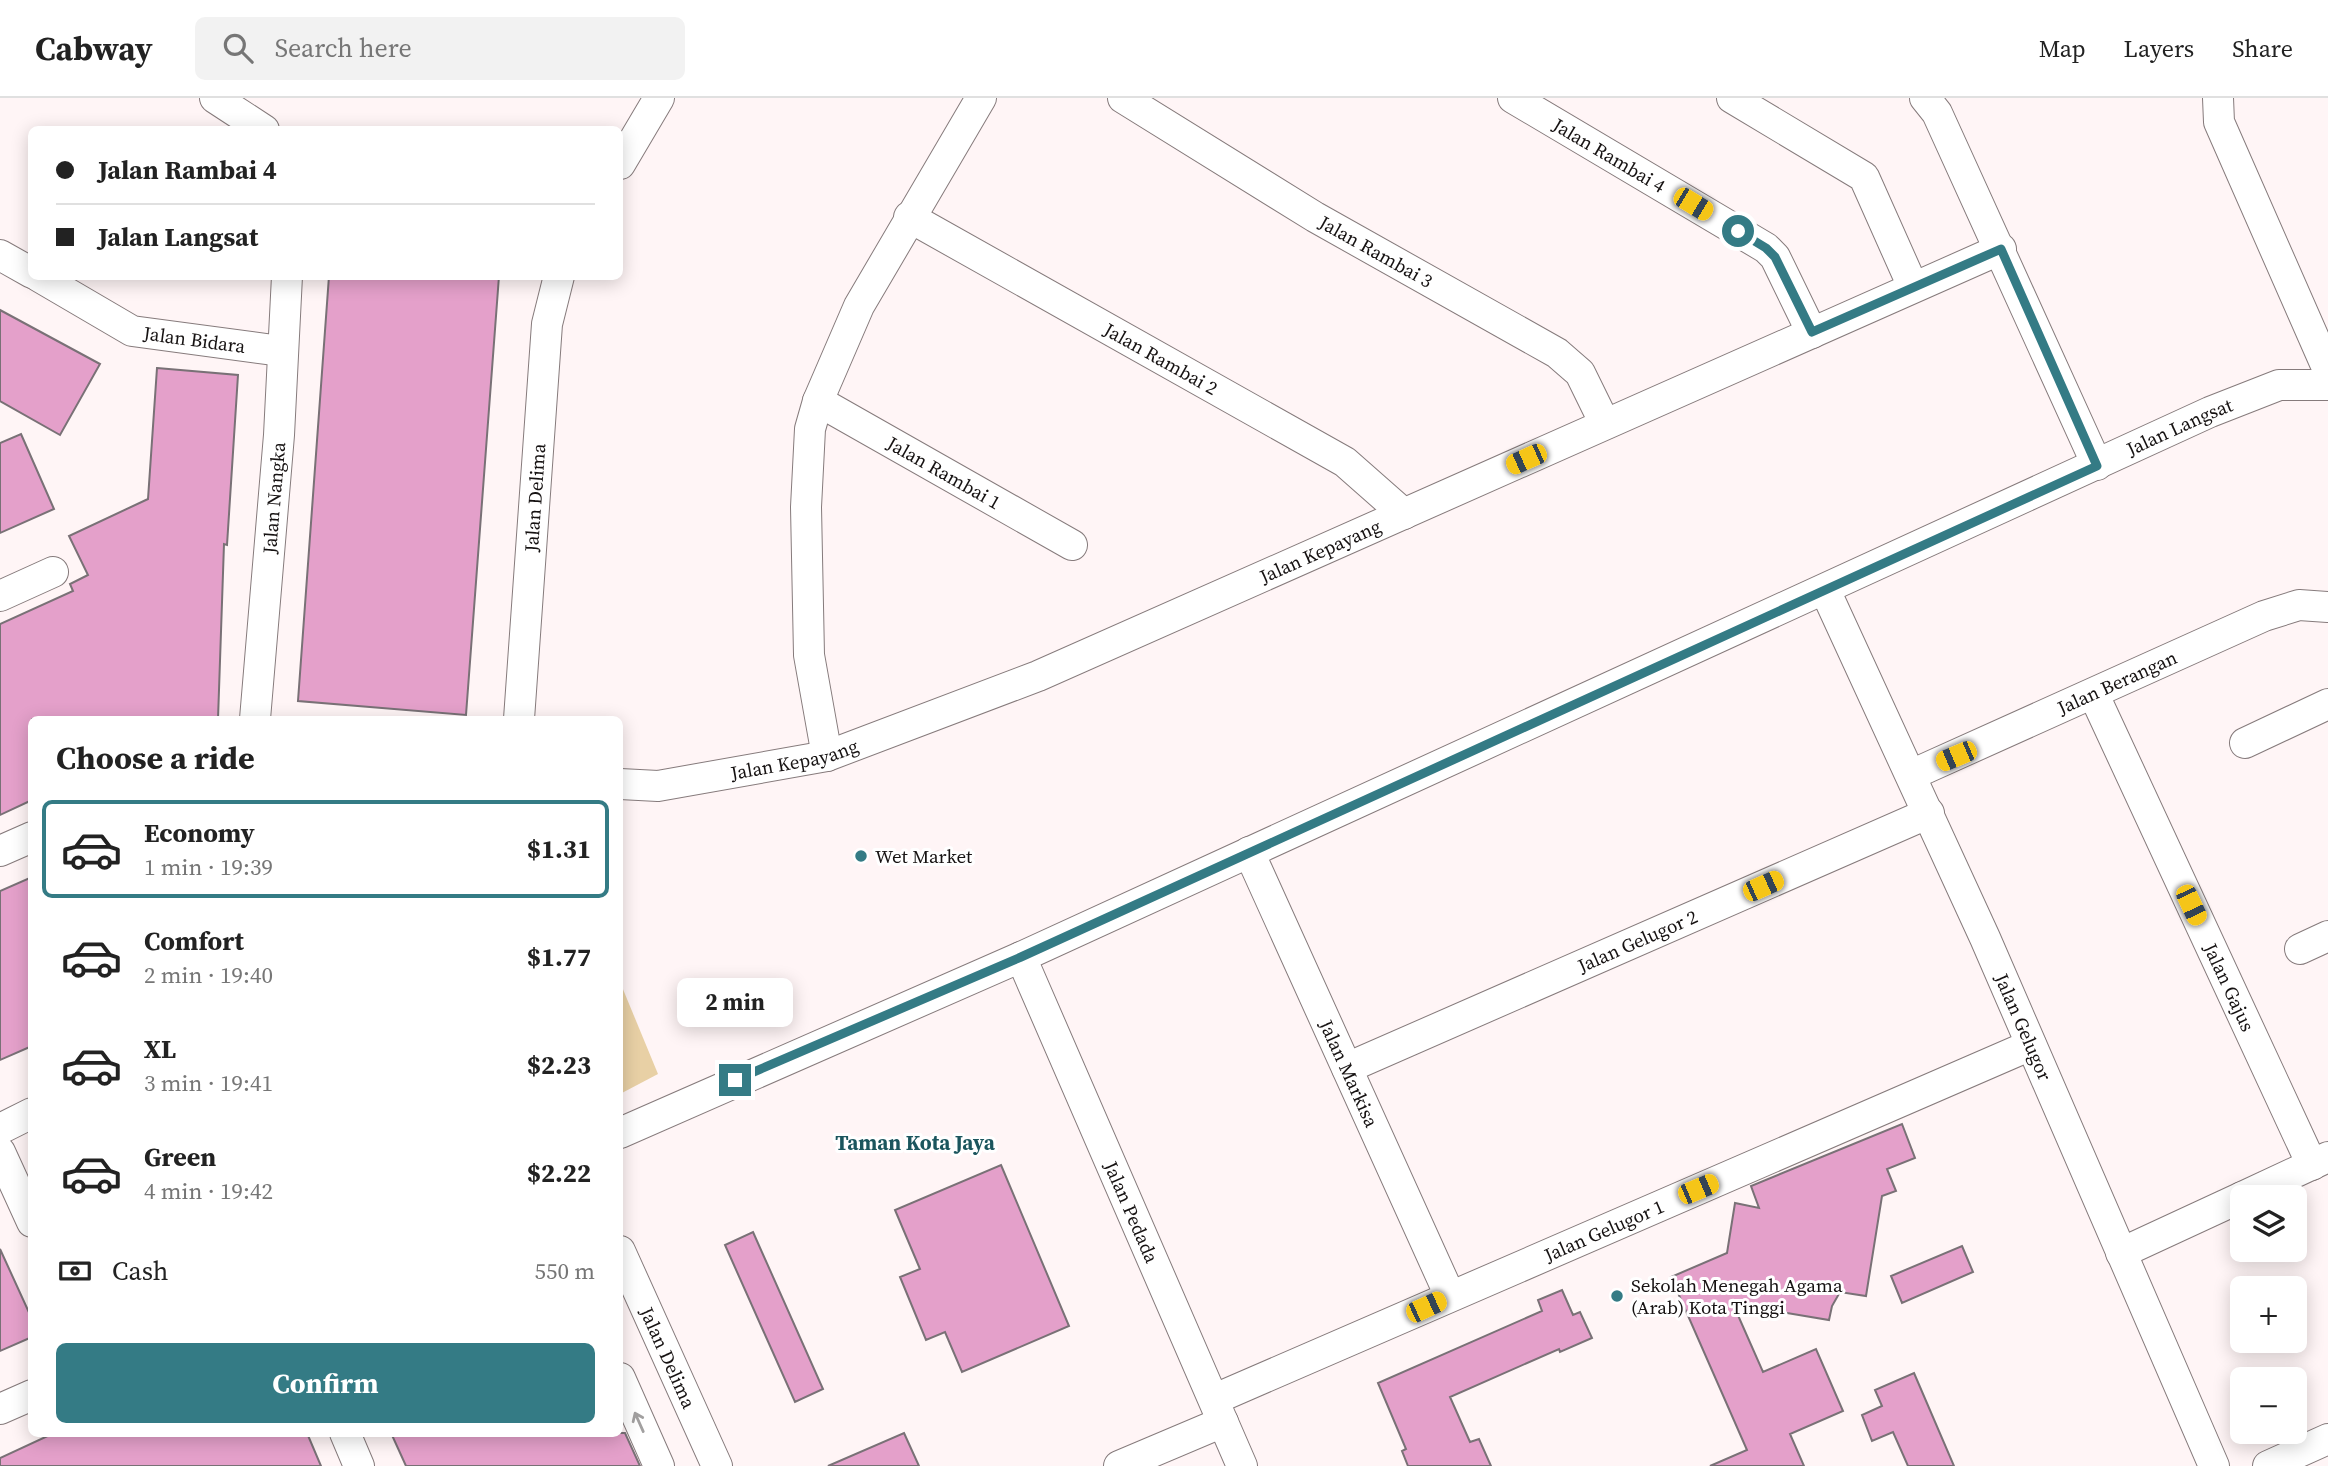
<!DOCTYPE html>
<meta charset="utf-8">
<style>
body{margin:0;font-family:"Source Serif 4",serif;background:#f2f2f2;color:#222;height:100vh;display:flex;flex-direction:column;font-size:26px;white-space:nowrap}
*{box-sizing:border-box;margin:0}
p{font-size:23px;color:#767676}
.icon{flex:none;width:38px;height:38px;fill:none;stroke:currentColor;stroke-width:2;stroke-linecap:round;stroke-linejoin:round}
.map{position:relative;flex:1;overflow:hidden}
.side{position:absolute;left:28px;top:618px;width:595px;height:721px;display:flex;flex-direction:column;background:#fff;border-radius:10px;box-shadow:0 4px 18px #0003}
.side>*{flex:none}
.banner{position:absolute;left:28px;top:28px;width:595px;height:154px;border-radius:10px;box-shadow:0 4px 18px #0003;display:grid;align-content:center;height:154px;padding:0 28px;background:#fff}
.fabs{position:absolute;left:2230px;top:1087px;display:grid;gap:14px}
.fabs a{display:grid;place-items:center;width:77px;height:77px;border-radius:10px;background:#fff;box-shadow:0 4px 18px #0003;font-size:35px}
.end{position:absolute;width:32px;height:32px;margin:-16px;border:9px solid #347b85;background:#fff;box-shadow:0 0 0 4px #fff}
.from{border-radius:50%}
.bubble{position:absolute;height:49px;border-radius:10px;background:#fff;box-shadow:0 4px 18px #0003;font-size:23px;font-weight:700;line-height:49px;text-align:center}
.car{position:absolute;width:21px;height:42px;margin:-21px -10px;border-radius:9px;box-shadow:0 0 5px 2px #0007;background:linear-gradient(#f5c518 24%,#345 0 40%,#f5c518 0 76%,#345 0 86%,#f5c518 0)}
.banner b{display:flex;align-items:center;gap:24px;height:66px;font-size:26px}
.banner b+b{border-top:2px solid #e0e0e0}
.banner i{width:18px;height:18px;background:#222}
ul{padding:0;list-style:none}
li{display:flex;align-items:center;gap:21px;height:98px;margin:0 14px 10px;padding:0 14px;border:4px solid transparent;border-radius:10px}
li div{flex:1}
li b{display:block;font-size:26px}
li em{font-style:normal;font-weight:700}
li.active{border-color:#347b85}
li>.icon{width:63px;height:63px;stroke-width:1.5}
h2{padding:0 28px;font-size:32px;line-height:84px}
.pay{display:flex;align-items:center;gap:18px;height:77px;padding:0 28px;font-size:26px}
.pay p{margin-inline-start:auto}
.primary-button{display:flex;gap:14px;margin-top:auto;padding:14px 28px}
.primary-button a{flex:1;height:80px;border-radius:10px;background:#347b85;color:#fff;font-size:28px;font-weight:700;line-height:80px;text-align:center}
header{display:flex;align-items:center;gap:42px;box-sizing:border-box;height:98px;padding:0 35px;background:#fff;border-bottom:2px solid #e0e0e0}
header strong{font-size:33px}
nav{display:flex;gap:38px;margin-inline-start:auto;font-size:24px}
.search{width:490px;height:63px;background:#f2f2f2;display:flex;align-items:center;gap:18px;box-sizing:border-box;padding:0 24px;border-radius:10px;color:#767676;font-size:26px}
.map>svg:first-child{display:block}
</style>
<header>
<strong>Cabway</strong>
<div class="search"><svg class="icon" aria-label="search" viewBox="0 0 24 24"><circle cx="10" cy="10" r="6"/><path d="M15 15l6 6"/></svg>Search here</div>
<nav><a>Map</a><a>Layers</a><a>Share</a></nav>
</header>
<div class="map">
<svg width="2328" height="1368" viewBox="0 0 2328 1368">
<rect width="100%" height="100%" fill="#fff5f6"/>
<path fill="#e8d0a5" d="M620 884 658 976 620 996Z"/>
<path fill="#e4a0ca" stroke="#797176" stroke-width="2" d="M329 178H499L466 617 298 603Z
M0 212 100 266 60 337 0 303Z
M157 270 238 277 227 447 224 446 218 621H32V702L0 717V526L73 493 70 486 88 477 69 438 148 401Z
M21 336 54 411 0 435V345Z
M32 779V948L0 962V793Z
M1902 1026 1915 1060 1887 1071 1896 1093 1882 1098 1866 1198 1840 1194 1832 1208 1829 1222 1733 1206 1763 1274 1816 1251 1843 1313 1790 1336 1804 1368H1710L1747 1352 1671 1179 1727 1155 1735 1105 1759 1110 1751 1088Z
M1001 1067 1069 1228 962 1274 945 1234 926 1242 900 1179 920 1171 895 1112Z
M753 1134 823 1291 795 1304 725 1147Z
M1962 1148 1973 1174 1902 1205 1891 1178Z
M0 1151 32 1221V1239L0 1253Z
M1562 1192 1573 1217 1580 1214 1592 1240 1560 1254 1559 1251 1450 1299 1470 1344 1479 1341 1491 1368H1408L1402 1353 1406 1351 1378 1285 1542 1213 1538 1202Z
M1914 1275 1954 1368H1908L1893 1334 1872 1343 1862 1317 1882 1308 1875 1292Z
M54 1335H307L321 1368H0V1360Z
M391 1335H625L640 1368H406Z
M904 1335 919 1368H828Z"/>
<g fill="none" stroke-linecap="round" stroke-linejoin="round">
<defs>
<g id="minor">
<path d="M215 0 264 32"/>
<path id="s1" d="M1123 0 1315 119 1557 255 1580 275 1605 326"/>
<path id="s2" d="M1513 0 1766 150 1775 159 1812 235"/>
<path d="M1732 0 1864 79 1913 189"/>
<path d="M1925 0 1937 15 2097 367"/>
<path d="M2218 0 2219 24 2328 272"/>
<path d="M620 66 659 0"/>
<path id="s3" d="M909 119 1345 364 1404 416"/>
<path d="M0 157 32 175"/>
<path id="s4" d="M38 178 132 233 281 253"/>
<path id="s5" d="M818 303 1072 447"/>
<path id="s6" d="M1825 492 1985 840 2214 1368"/>
<path d="M0 498 53 474"/>
<path id="s7" d="M2094 597 2312 1067"/>
<path id="s8" d="M255 621 279 337 287 178"/>
<path id="s9" d="M519 621 547 226 559 178"/>
<path d="M2245 645 2328 606"/>
<path d="M827 658 809 557 806 409 810 331 818 303 859 208 981 0"/>
<path id="s10" d="M1911 677 2264 518 2299 507 2328 509"/>
<path id="s11" d="M620 686 658 688 827 658 1038 578 2001 151"/>
<path d="M0 753 32 739"/>
<path id="s12" d="M1249 754 1450 1198"/>
<path d="M2300 851 2328 838"/>
<path id="s13" d="M1021 859 1242 1368"/>
<path id="s14" d="M1347 970 1929 715"/>
<path d="M0 1031 32 1015"/>
<path id="s15" d="M620 1035 1021 859 2210 314 2279 287H2328"/>
<path d="M0 1054 32 1124"/>
<path d="M2242 1099 2328 1059"/>
<path id="s16" d="M620 1153 717 1368"/>
<path d="M2121 1155 2242 1099"/>
<path d="M620 1280 659 1368"/>
<path id="s17" d="M1215 1301 2031 947"/>
<path d="M0 1311 32 1297"/>
<path d="M345 1335 359 1368"/>
<path d="M1119 1368 1223 1324"/>
<path d="M2268 1368 2328 1341"/>
</g>
</defs>
<use href="#minor" stroke="#867b7c" stroke-width="32"/>
<use href="#minor" stroke="#fff" stroke-width="30"/>
</g>
<defs><path id="oneway-shaft" d="M-6 0H5M1.5-3L5.5 0L1.5 3" fill="none" stroke-width="1.6" stroke-linecap="round" stroke-linejoin="round" transform="scale(1.75)"/></defs>
<use stroke="#a2a0a0" href="#oneway-shaft" transform="translate(639 1324) rotate(-114)"/>
<g fill="none" stroke-linecap="round" stroke-linejoin="round">
<path stroke="#347b85" stroke-width="9" d="M735 982 1021 859 2097 368 2001 151 1812 234 1775 159 1766 150 1738 133"/>
</g>
<g fill="#347b85" stroke="#fff" stroke-width="2.5">
<circle cx="861" cy="758" r="7"/>
<circle cx="1617" cy="1198" r="7"/>
</g>
<g text-anchor="middle" stroke-width="6" stroke-linejoin="round" paint-order="stroke">
<g font-size="19" fill="#161212" stroke="#fff">
<text dy="7" stroke="none"><textPath href="#s2" startOffset="112">Jalan Rambai 4</textPath></text>
<text dy="7" stroke="none"><textPath href="#s1" startOffset="296">Jalan Rambai 3</textPath></text>
<text dy="7" stroke="none"><textPath href="#s4" startOffset="172">Jalan Bidara</textPath></text>
<text dy="7" stroke="none"><textPath href="#s3" startOffset="289">Jalan Rambai 2</textPath></text>
<text dy="7" stroke="none"><textPath href="#s15" startOffset="1712">Jalan Langsat</textPath></text>
<text dy="7" stroke="none"><textPath href="#s5" startOffset="145">Jalan Rambai 1</textPath></text>
<text dy="7" stroke="none"><textPath href="#s9" startOffset="222">Jalan Delima</textPath></text>
<text dy="7" stroke="none"><textPath href="#s8" startOffset="222">Jalan Nangka</textPath></text>
<text dy="7" stroke="none"><textPath href="#s11" startOffset="744">Jalan Kepayang</textPath></text>
<text dy="7" stroke="none"><textPath href="#s10" startOffset="226">Jalan Berangan</textPath></text>
<text dy="7" stroke="none"><textPath href="#s11" startOffset="177">Jalan Kepayang</textPath></text>
<text dy="7" stroke="none"><textPath href="#s14" startOffset="317">Jalan Gelugor 2</textPath></text>
<text dy="7" stroke="none"><textPath href="#s7" startOffset="322">Jalan Gajus</textPath></text>
<text dy="7" stroke="none"><textPath href="#s6" startOffset="480">Jalan Gelugor</textPath></text>
<text dy="7" stroke="none"><textPath href="#s12" startOffset="243">Jalan Markisa</textPath></text>
<text dy="7" stroke="none"><textPath href="#s13" startOffset="278">Jalan Pedada</textPath></text>
<text dy="7" stroke="none"><textPath href="#s17" startOffset="424">Jalan Gelugor 1</textPath></text>
<text dy="7" stroke="none"><textPath href="#s16" startOffset="117">Jalan Delima</textPath></text>
</g>
<g font-size="19" fill="#161212" stroke="#fff" text-anchor="start">
<text x="875" y="765">Wet Market</text>
<text x="1631" y="1194">Sekolah Menegah Agama<tspan x="1631" dy="22">(Arab) Kota Tinggi</tspan></text>
</g>
<g font-size="21" font-weight="bold" fill="#1b555d" stroke="#fff">
<text x="915" y="1052">Taman Kota Jaya</text>
</g>
</g>
</svg>
<div class="fabs">
<a><svg class="icon" aria-label="layers" viewBox="0 0 24 24"><path d="M12 4l9 5-9 5-9-5zM3 14l9 5 9-5"/></svg></a>
<a>+</a>
<a>−</a>
</div>
<i class="end from" style="left:1738px;top:133px"></i>
<i class="end" style="left:735px;top:982px"></i>
<div class="bubble" style="left:677px;top:880px;width:116px">2 min</div>
<i class="car" style="left:1693px;top:106px;rotate:121deg"></i>
<i class="car" style="left:1526px;top:361px;rotate:246deg"></i>
<i class="car" style="left:1956px;top:658px;rotate:247deg"></i>
<i class="car" style="left:1763px;top:788px;rotate:66deg"></i>
<i class="car" style="left:2191px;top:807px;rotate:155deg"></i>
<i class="car" style="left:1698px;top:1091px;rotate:67deg"></i>
<i class="car" style="left:1426px;top:1209px;rotate:65deg"></i>
<div class="banner">
<b><i class="from"></i>Jalan Rambai 4</b>
<b><i></i>Jalan Langsat</b>
</div>
<section class="side">
<h2>Choose a ride</h2>
<ul>
<li class="active"><svg class="icon" aria-label="car" viewBox="0 0 24 24"><path d="M5 17H2v-5l4-1 3-4h7l3 4 3 1v5h-3M9 17h6M6 11h13"/><circle cx="7" cy="17" r="2"/><circle cx="17" cy="17" r="2"/></svg><div><b>Economy</b><p>1 min · 19:39</p></div><em>$1.31</em></li>
<li><svg class="icon" aria-label="car" viewBox="0 0 24 24"><path d="M5 17H2v-5l4-1 3-4h7l3 4 3 1v5h-3M9 17h6M6 11h13"/><circle cx="7" cy="17" r="2"/><circle cx="17" cy="17" r="2"/></svg><div><b>Comfort</b><p>2 min · 19:40</p></div><em>$1.77</em></li>
<li><svg class="icon" aria-label="car" viewBox="0 0 24 24"><path d="M5 17H2v-5l4-1 3-4h7l3 4 3 1v5h-3M9 17h6M6 11h13"/><circle cx="7" cy="17" r="2"/><circle cx="17" cy="17" r="2"/></svg><div><b>XL</b><p>3 min · 19:41</p></div><em>$2.23</em></li>
<li><svg class="icon" aria-label="car" viewBox="0 0 24 24"><path d="M5 17H2v-5l4-1 3-4h7l3 4 3 1v5h-3M9 17h6M6 11h13"/><circle cx="7" cy="17" r="2"/><circle cx="17" cy="17" r="2"/></svg><div><b>Green</b><p>4 min · 19:42</p></div><em>$2.22</em></li>
</ul>
<div class="pay"><svg class="icon" aria-label="cash" viewBox="0 0 24 24"><path d="M3 7h18v10H3z"/><circle cx="12" cy="12" r="2"/></svg>Cash<p>550 m</p></div>
<div class="primary-button"><a>Confirm</a></div>
</section>
</div>
